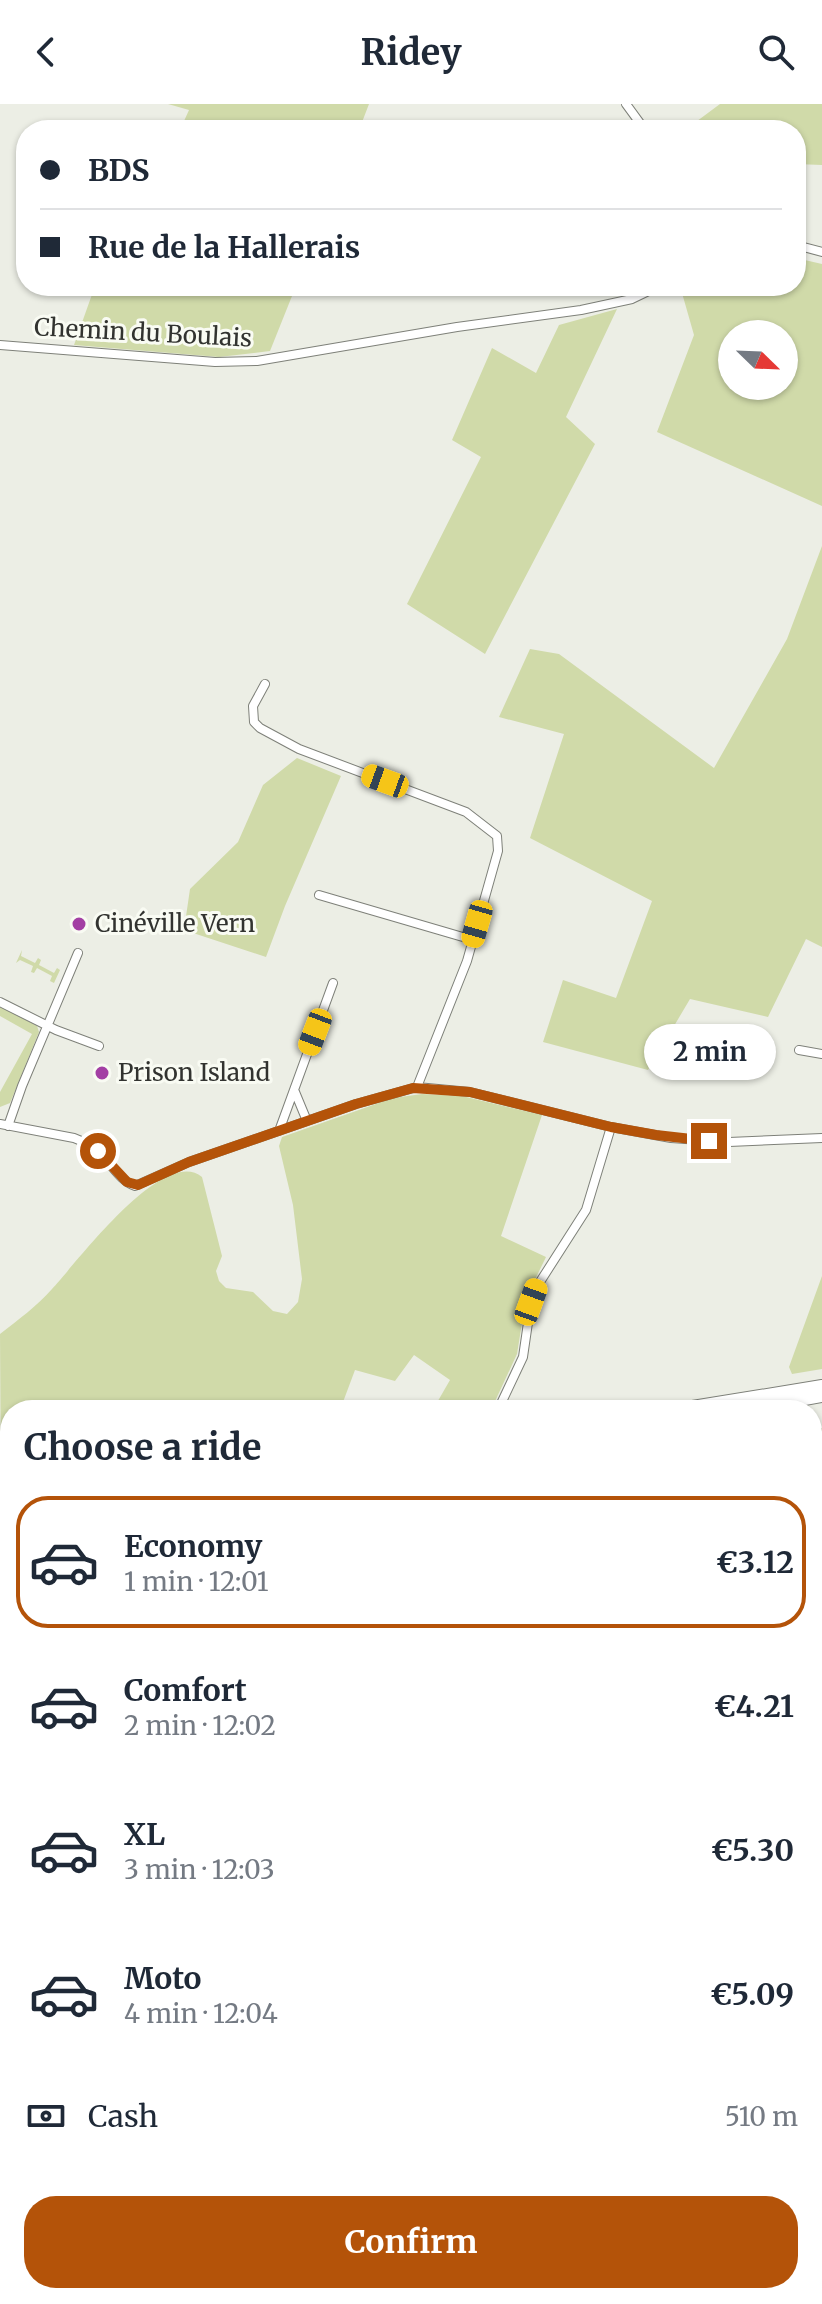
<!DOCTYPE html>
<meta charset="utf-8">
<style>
body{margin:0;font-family:Merriweather,serif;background:#f6f6f7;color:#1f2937;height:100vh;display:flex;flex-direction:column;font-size:30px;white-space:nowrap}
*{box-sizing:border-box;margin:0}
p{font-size:26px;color:#747a83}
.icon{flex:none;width:44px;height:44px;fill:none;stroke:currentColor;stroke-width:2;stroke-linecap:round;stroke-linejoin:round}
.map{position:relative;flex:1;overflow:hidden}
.sheet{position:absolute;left:0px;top:1296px;width:822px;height:904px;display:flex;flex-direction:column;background:#fff;border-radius:32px 32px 0 0;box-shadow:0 2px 6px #0004}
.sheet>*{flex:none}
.guide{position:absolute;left:16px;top:16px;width:790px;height:176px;border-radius:32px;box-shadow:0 2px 6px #0004;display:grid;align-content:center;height:176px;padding:0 24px;background:#fff}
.needle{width:52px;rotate:113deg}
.buttons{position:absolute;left:718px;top:216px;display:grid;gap:16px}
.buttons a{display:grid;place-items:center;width:80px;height:80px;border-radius:50%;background:#fff;box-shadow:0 2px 6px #0004;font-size:40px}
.end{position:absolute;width:36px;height:36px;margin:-18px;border:10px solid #b45309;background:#fff;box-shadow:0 0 0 4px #fff}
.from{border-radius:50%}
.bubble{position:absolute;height:56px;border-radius:28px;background:#fff;box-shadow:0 2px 6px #0004;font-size:26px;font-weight:700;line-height:56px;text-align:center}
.car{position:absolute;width:24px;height:48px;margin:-24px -12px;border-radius:10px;box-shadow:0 0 6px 2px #0007;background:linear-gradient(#f5c518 24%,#345 0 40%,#f5c518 0 76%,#345 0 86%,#f5c518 0)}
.guide b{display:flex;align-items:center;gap:28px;height:76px;font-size:30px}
.guide b+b{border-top:2px solid #e0e1e3}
.guide i{width:20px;height:20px;background:#1f2937}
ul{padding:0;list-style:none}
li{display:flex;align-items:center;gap:24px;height:132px;margin:0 16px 12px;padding:0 8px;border:4px solid transparent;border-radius:32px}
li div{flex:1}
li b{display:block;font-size:30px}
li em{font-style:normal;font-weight:700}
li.current{border-color:#b45309}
li>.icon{width:72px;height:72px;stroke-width:1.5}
h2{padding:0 24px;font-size:36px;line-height:96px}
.pay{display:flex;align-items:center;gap:20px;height:88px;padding:0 24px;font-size:30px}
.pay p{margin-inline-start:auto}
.primary-button{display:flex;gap:16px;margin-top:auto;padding:16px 24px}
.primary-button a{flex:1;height:92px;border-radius:32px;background:#b45309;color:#fff;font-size:32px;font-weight:700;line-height:92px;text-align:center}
header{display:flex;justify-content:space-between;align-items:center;height:104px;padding:0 24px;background:#fff;font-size:36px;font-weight:700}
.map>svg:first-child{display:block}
</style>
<header><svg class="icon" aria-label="back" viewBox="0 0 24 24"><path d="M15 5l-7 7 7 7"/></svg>Ridey<svg class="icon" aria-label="search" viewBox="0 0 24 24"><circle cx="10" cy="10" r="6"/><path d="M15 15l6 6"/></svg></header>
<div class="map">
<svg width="822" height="2200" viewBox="0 0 822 2200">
<rect width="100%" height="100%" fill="#eceee5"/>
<path fill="#d0daa9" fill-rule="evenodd" d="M168 0H369L359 26H180L189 6Z
M720 0H822V61L796 60V26H685Z
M796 154 822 160V402L657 328 694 231 680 182H717L744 191 747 182H796ZM732 230H784V282H732Z
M95 182H296L270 247 219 253 74 241Z
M617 205 566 313 595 340 485 550 407 500 481 353 452 336 492 244 536 269 559 221Z
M822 442V843L806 835 768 913 690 895 648 966 543 938 563 876 616 894 652 797 530 734 564 630 499 613 530 545 559 550 714 664 787 535Z
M297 654 341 672 285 802 266 853 184 826 190 785 238 738 263 681Z
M22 846 21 852 35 859 38 854 41 856 39 861 54 869 57 864 60 866 54 879 50 877 52 872 37 864 34 869 31 868 33 862 20 856 16 859Z
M0 902 37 922 39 928 10 999 0 1003V988L32 930 0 912Z
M422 990 462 992 542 1011 501 1132 546 1153 526 1194 517 1250 491 1306H442L435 1302 450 1276 414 1251 395 1277 355 1266 340 1306H10V1388L1 1389 0 1230C18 1216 37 1202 52 1185 76 1160 163 1041 202 1073L222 1152 216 1167 219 1177 226 1184 253 1188 273 1207 287 1210 298 1198 302 1175 293 1101 279 1042 282 1033 393 994Z
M822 1172V1265L792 1270 789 1263Z
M10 1438V1599L0 1601V1439Z
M143 2190H349L375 2200H139Z"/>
<path fill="#a8b572" d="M822 1538V1603L812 1602V1564Z
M812 1627 822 1628V1811L812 1817Z
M0 1632 10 1644V2190H143L139 2200H0Z
M822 1890V1987L812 1980V1899Z
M822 2075V2173L812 2189V2088Z
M349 2190H648L640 2200H375Z
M730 2190H812L804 2200H754Z"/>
<path fill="#8b9755" d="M822 1324V1374L812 1380V1326Z"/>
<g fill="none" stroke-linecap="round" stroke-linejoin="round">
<defs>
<path id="minor" d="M626 0 645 26
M796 141 822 148
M0 241 215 258 257 257 457 223 581 206 632 195 659 182
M265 580 253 602 254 618 260 624 299 645 466 708 497 732 498 747 467 857 417 983
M319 791 473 836
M0 898 56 926 99 942
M799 946 822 950
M295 988 307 1017
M0 1020 74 1034C82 1037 90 1041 97 1047 110 1057 119 1077 135 1082L189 1058 356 1000 417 983 470 988 611 1023 671 1034 729 1038 822 1034
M8 1022 22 982 78 849
M279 1027 333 879
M431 1304 432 1306
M498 1306 523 1253 531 1198 538 1181 586 1106 611 1023
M812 1402 822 1394
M0 1606 10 1604"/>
<path id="highway" d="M674 1306 822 1282
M745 1306 822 1292
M0 1400 10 1399
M0 1412 10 1411"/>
</defs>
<use href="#minor" stroke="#7e8079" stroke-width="10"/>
<use href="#highway" stroke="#7e8079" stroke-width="14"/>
<use href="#minor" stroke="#fff" stroke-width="8"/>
<use href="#highway" stroke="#fff" stroke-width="12"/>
<path stroke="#585955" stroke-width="3" stroke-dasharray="4 8" stroke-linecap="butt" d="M812 1620 822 1621
M0 1623 10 1620"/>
</g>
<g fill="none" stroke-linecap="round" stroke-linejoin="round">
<path stroke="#b45309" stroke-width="10" d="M98 1047 127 1078 138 1081 189 1058 356 1000 413 984 470 988 611 1023 656 1031 709 1037"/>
</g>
<g fill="#a33fa4" stroke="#f9fbf3" stroke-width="3">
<circle cx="79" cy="820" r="8"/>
<circle cx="102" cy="969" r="8"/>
</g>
<g text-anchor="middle" stroke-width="6" stroke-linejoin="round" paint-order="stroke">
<g font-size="24" fill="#323330" stroke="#f9fbf3">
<text transform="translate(143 229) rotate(3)" y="8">Chemin du Boulais</text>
</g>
<g font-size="24" fill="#323330" stroke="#f9fbf3" text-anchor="start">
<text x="95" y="828">Cinéville Vern</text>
<text x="118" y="977">Prison Island</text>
</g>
</g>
</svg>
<div class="buttons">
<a><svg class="needle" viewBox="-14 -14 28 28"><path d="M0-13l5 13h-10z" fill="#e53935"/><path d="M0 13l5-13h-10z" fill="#747a83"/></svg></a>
</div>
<i class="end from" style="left:98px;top:1047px"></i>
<i class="end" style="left:709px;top:1037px"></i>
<div class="bubble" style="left:644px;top:920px;width:132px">2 min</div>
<i class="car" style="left:385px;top:677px;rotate:290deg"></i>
<i class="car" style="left:477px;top:820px;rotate:196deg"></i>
<i class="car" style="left:315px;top:928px;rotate:201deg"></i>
<i class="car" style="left:531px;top:1198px;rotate:20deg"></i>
<div class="guide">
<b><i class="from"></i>BDS</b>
<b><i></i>Rue de la Hallerais</b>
</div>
<section class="sheet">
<h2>Choose a ride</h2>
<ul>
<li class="current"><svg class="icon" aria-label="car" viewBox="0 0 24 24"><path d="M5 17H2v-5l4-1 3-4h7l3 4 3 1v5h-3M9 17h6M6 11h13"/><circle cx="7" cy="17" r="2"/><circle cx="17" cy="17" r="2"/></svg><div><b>Economy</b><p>1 min · 12:01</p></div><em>€3.12</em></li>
<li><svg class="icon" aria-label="car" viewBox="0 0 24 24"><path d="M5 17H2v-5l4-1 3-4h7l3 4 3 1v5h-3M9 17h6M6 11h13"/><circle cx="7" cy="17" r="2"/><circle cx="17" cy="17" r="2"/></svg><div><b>Comfort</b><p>2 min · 12:02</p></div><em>€4.21</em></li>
<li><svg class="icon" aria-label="car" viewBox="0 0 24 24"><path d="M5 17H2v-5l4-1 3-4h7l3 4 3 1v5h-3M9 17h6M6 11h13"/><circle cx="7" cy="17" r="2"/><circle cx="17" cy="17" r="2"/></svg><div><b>XL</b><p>3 min · 12:03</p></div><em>€5.30</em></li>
<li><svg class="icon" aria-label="car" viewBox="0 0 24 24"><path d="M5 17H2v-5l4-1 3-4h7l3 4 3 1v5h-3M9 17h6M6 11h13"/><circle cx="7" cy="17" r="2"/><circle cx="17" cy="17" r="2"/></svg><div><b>Moto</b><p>4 min · 12:04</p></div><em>€5.09</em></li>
</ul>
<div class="pay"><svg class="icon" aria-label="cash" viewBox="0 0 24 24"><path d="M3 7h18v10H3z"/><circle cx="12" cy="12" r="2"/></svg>Cash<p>510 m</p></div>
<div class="primary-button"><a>Confirm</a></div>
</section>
</div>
